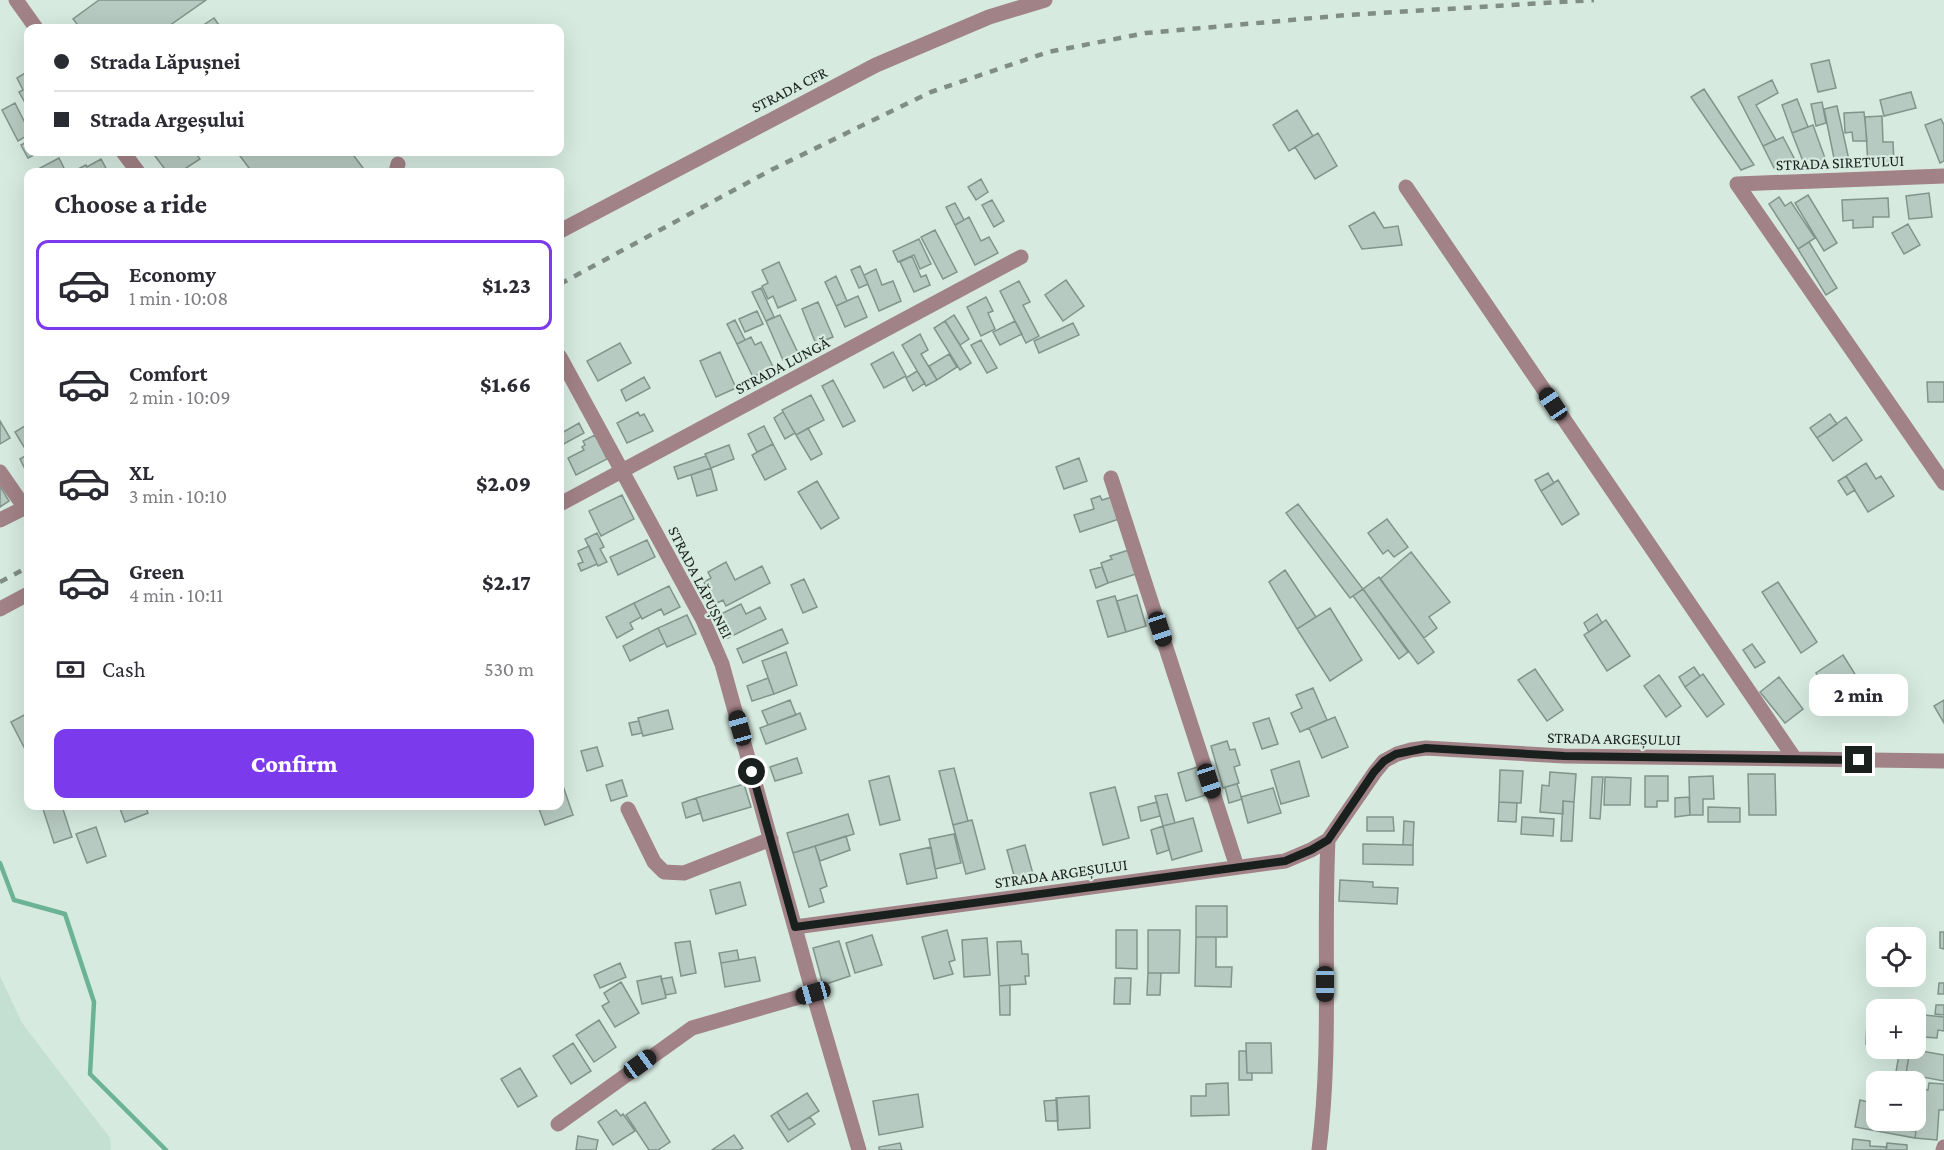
<!DOCTYPE html>
<meta charset="utf-8">
<style>
body{margin:0;font-family:"Crimson Pro",serif;background:#f2f2f3;color:#2b2b33;height:100vh;display:flex;flex-direction:column;font-size:22px;white-space:nowrap}
*{box-sizing:border-box;margin:0}
p{font-size:20px;color:#7c7c81}
.icon{flex:none;width:33px;height:33px;fill:none;stroke:currentColor;stroke-width:2;stroke-linecap:round;stroke-linejoin:round}
.map{position:relative;flex:1;overflow:hidden}
.drawer{position:absolute;left:24px;top:168px;width:540px;height:642px;display:flex;flex-direction:column;background:#fff;border-radius:12px;box-shadow:0 6px 24px #0002}
.drawer>*{flex:none}
.banner{position:absolute;left:24px;top:24px;width:540px;height:132px;border-radius:12px;box-shadow:0 6px 24px #0002;display:grid;align-content:center;height:132px;padding:0 30px;background:#fff}
.fabs{position:absolute;left:1866px;top:927px;display:grid;gap:12px}
.fabs a{display:grid;place-items:center;width:60px;height:60px;border-radius:12px;background:#fff;box-shadow:0 6px 24px #0002;font-size:30px}
.end{position:absolute;width:27px;height:27px;margin:-14px;border:8px solid #19201d;background:#fff;box-shadow:0 0 0 3px #fff}
.from{border-radius:50%}
.bubble{position:absolute;height:42px;border-radius:12px;background:#fff;box-shadow:0 6px 24px #0002;font-size:20px;font-weight:800;line-height:42px;text-align:center}
.car{position:absolute;width:18px;height:36px;margin:-18px -9px;border-radius:8px;box-shadow:0 0 4px 2px #0007;background:linear-gradient(#222 24%,#8ab4d8 0 40%,#222 0 76%,#8ab4d8 0 86%,#222 0)}
.banner b{display:flex;align-items:center;gap:21px;height:57px;font-size:22px}
.banner b+b{border-top:2px solid #e1e1e2}
.banner i{width:15px;height:15px;background:#2b2b33}
ul{padding:0;list-style:none}
li{display:flex;align-items:center;gap:18px;height:90px;margin:0 12px 9px;padding:0 18px;border:3px solid transparent;border-radius:12px}
li div{flex:1}
li b{display:block;font-size:22px}
li em{font-style:normal;font-weight:800}
li.active{border-color:#7c3aed}
li>.icon{width:54px;height:54px;stroke-width:1.5}
h2{padding:0 30px;font-size:27px;line-height:72px}
.pay{display:flex;align-items:center;gap:15px;height:66px;padding:0 30px;font-size:22px}
.pay p{margin-inline-start:auto}
.button{display:flex;gap:12px;margin-top:auto;padding:12px 30px}
.button a{flex:1;height:69px;border-radius:12px;background:#7c3aed;color:#fff;font-size:24px;font-weight:800;line-height:69px;text-align:center}
.map>svg:first-child{display:block}
</style>
<div class="map">
<svg width="1944" height="1150" viewBox="0 0 1944 1150">
<rect width="100%" height="100%" fill="#d6eae0"/>
<path fill="#c4e0d2" d="M0 976 22 1023 110 1138 111 1150H0Z"/>
<g fill="none" stroke-linecap="round" stroke-linejoin="round">
<path stroke="#6bb394" stroke-width="4.5" d="M0 863 14 900 65 914 94 1002 90 1074 166 1150"/>
</g>
<path fill="#b7cac1" stroke="#82948b" stroke-width="1.5" d="M99 0H206L166 28H80L73 19Z
M214 18 221 28H199Z
M1829 60 1836 88 1818 92 1811 64Z
M28 71V108L19 92 23 90 17 78Z
M1772 80 1778 93 1756 105 1776 140 1763 146 1738 97Z
M1704 89 1754 165 1741 170 1691 97Z
M1911 92 1916 108 1884 116 1880 100Z
M1797 99 1808 127 1792 133 1782 105Z
M1822 102 1826 123 1816 126 1811 104Z
M15 103 28 129V135L18 141 2 110Z
M1837 106 1849 160 1835 163 1824 109Z
M1297 110 1313 136 1289 151 1273 125Z
M1864 112 1867 141H1853L1852 132 1845 133 1844 113Z
M1882 116 1883 142H1893L1894 162 1868 164 1865 117Z
M1941 119 1944 125V161L1940 163 1925 125Z
M1813 125 1826 161 1806 169 1792 133Z
M1318 133 1337 166 1315 179 1295 147Z
M1783 137 1794 158 1774 168 1763 146Z
M28 141V152H40L28 158 21 145Z
M152 152H195L200 159 180 172H167Z
M237 152H351L366 172H252Z
M59 158 65 170 59 172H39L38 169Z
M101 159 108 172H72L86 165 87 167Z
M981 179 988 192 976 200 968 187Z
M1929 193 1932 217 1909 219 1906 196Z
M1808 195 1837 243 1824 251 1795 203Z
M1779 197 1785 206 1791 202 1815 238 1798 249 1769 204Z
M1888 198 1889 217H1873V227L1853 228V220L1843 221 1842 200Z
M992 200 1004 221 994 227 982 205Z
M955 203 964 220 955 225 946 207Z
M1374 212 1384 228 1398 226 1402 245 1362 249 1349 226Z
M969 217 981 241 989 237 998 253 975 265 955 225Z
M1908 224 1920 245 1904 254 1892 233Z
M935 230 957 272 943 279 921 237Z
M919 239 931 264 920 269 914 255 898 262 893 251Z
M1809 242 1837 288 1826 295 1798 249Z
M912 256 921 277 926 275 930 285 914 292 900 262Z
M779 262 796 300 778 308 773 296 768 299 762 286 768 283 762 270Z
M860 266 868 284 859 288 851 270Z
M876 269 882 285 893 281 901 301 879 311 864 275Z
M836 276 847 301 836 306 825 282Z
M1066 280 1084 306 1063 321 1045 295Z
M1019 281 1030 302 1023 305 1039 336 1026 343 1000 291Z
M761 288 774 317 766 321 752 292Z
M858 296 867 317 845 327 836 306Z
M986 297 993 311 988 313 995 329 981 336 967 307Z
M818 302 833 337 816 344 802 309Z
M757 311 763 324 745 332 739 319Z
M780 315 798 353 783 360 766 321Z
M954 315 969 339 960 345 945 321Z
M735 320 745 340 737 344 727 324Z
M945 321 971 363 960 370 934 328Z
M1015 321 1022 334 1000 345 993 332Z
M1073 323 1079 335 1039 353 1034 341Z
M920 334 928 350 921 354 937 380 926 386 902 345Z
M751 337 755 345 761 342 773 367 753 377 737 344Z
M981 340 997 368 987 373 971 345Z
M620 343 631 363 598 381 587 361Z
M720 352 736 388 716 397 700 361Z
M893 352 906 376 884 388 871 364Z
M949 354 957 367 937 380 929 366Z
M917 371 925 383 913 391 906 378Z
M644 377 650 388 626 401 621 390Z
M833 380 855 421 843 427 822 386Z
M1927 382H1944V402H1928Z
M811 395 824 420 796 435 782 410Z
M638 412 640 416 644 414 653 431 627 443 617 423Z
M783 412 795 433 785 439 774 418Z
M1830 414 1837 424 1817 438 1810 428Z
M1846 417 1862 440 1833 461 1817 438Z
M0 421 10 438 0 444Z
M579 423 584 433 560 446V434Z
M28 424V444L24 447 15 432Z
M764 426 773 444 757 452 748 434Z
M808 428 822 454 811 460 796 435Z
M595 435 607 459 576 475 568 458 584 450 582 447 585 445 583 441Z
M773 444 786 469 765 480 752 455Z
M729 445 734 459 711 468 705 454Z
M28 454V475L20 459Z
M706 456 711 468 678 479 674 467Z
M1079 458 1087 481 1064 489 1056 467Z
M1866 463 1876 479 1881 476 1894 496 1868 512 1846 476Z
M711 468 717 490 697 496 691 475Z
M1548 473 1554 483 1541 491 1535 480Z
M1846 476 1855 490 1847 495 1838 481Z
M1558 480 1579 514 1562 525 1541 491Z
M817 481 839 518 821 529 798 492Z
M0 486 9 501 0 507Z
M622 495 634 519 601 536 589 511Z
M1100 496 1102 500 1112 497 1119 519 1080 532 1074 515 1094 509 1091 499Z
M1298 504 1363 589 1350 598 1286 513Z
M1387 519 1408 547 1394 557 1388 550 1383 554 1368 533Z
M597 533 604 547 600 549 607 562 598 566 585 539Z
M647 540 655 557 618 575 610 557Z
M589 546 597 564 581 571 578 564 583 562 578 551Z
M1129 550 1136 574 1108 583 1101 563 1112 559 1110 556Z
M1411 552 1450 602 1429 617 1437 628 1424 638 1380 579Z
M726 562 735 580 762 566 770 583 726 606 723 600 715 604 704 582 711 578 708 572Z
M1102 567 1108 583 1096 588 1090 570Z
M1285 570 1316 617 1297 629 1269 582Z
M1379 577 1434 652 1418 664 1363 589Z
M804 579 817 607 803 613 791 585Z
M1778 582 1817 642 1801 653 1762 592Z
M669 586 680 607 664 615 661 609 642 619 634 603Z
M1363 589 1408 652 1399 659 1353 596Z
M1137 595 1146 626 1126 632 1117 601Z
M1115 596 1126 632 1108 637 1097 601Z
M634 603 641 617 630 623 633 629 617 638 606 617Z
M741 604 746 614 760 607 766 619 728 638 717 616Z
M1330 608 1362 660 1330 681 1297 629Z
M1597 614 1602 623 1589 632 1584 623Z
M687 615 696 634 667 647 658 628Z
M1606 620 1630 656 1607 671 1584 635Z
M658 628 665 643 630 661 623 646Z
M782 629 788 643 743 663 737 649Z
M1752 644 1765 662 1755 668 1743 650Z
M786 652 797 685 774 694 762 661Z
M1843 655 1863 687 1836 704 1816 673Z
M1694 667 1700 676 1685 687 1679 677Z
M1535 669 1563 710 1547 721 1518 680Z
M1703 674 1724 704 1707 717 1685 687Z
M1659 675 1681 706 1666 717 1644 686Z
M1779 677 1803 709 1785 723 1760 692Z
M768 678 774 694 752 701 747 686Z
M1313 688 1327 720 1300 732 1291 713 1302 708 1296 695Z
M790 700 796 715 768 725 762 711Z
M1944 700V723L1934 706Z
M668 710 673 729 643 736 638 718Z
M28 713V747L25 749 11 722Z
M800 713 806 729 766 744 760 728Z
M1335 717 1348 747 1322 758 1309 728Z
M1269 718 1278 744 1262 749 1253 723Z
M639 721 642 733 632 735 629 723Z
M1227 741 1230 750 1235 749 1240 765 1234 767 1239 783 1223 788 1211 746Z
M597 747 603 766 587 771 581 751Z
M797 758 802 773 775 781 770 767Z
M1299 761 1309 796 1281 804 1271 770Z
M1198 767 1206 795 1186 801 1178 773Z
M954 768 968 821 953 825 939 771Z
M1500 770 1523 771 1521 803 1499 802Z
M1550 772 1576 774 1574 802 1563 801V814L1540 812 1542 785 1549 786Z
M1748 774H1775L1776 815H1749Z
M889 776 900 820 880 825 869 781Z
M1645 776H1668V801H1657V807H1645Z
M1713 776 1714 799H1703V815H1690L1689 777Z
M1592 777H1603L1600 819 1590 818Z
M1605 777 1631 778 1630 805H1604Z
M622 780 627 796 611 801 606 785Z
M562 783 573 815 545 825 538 806H560V784Z
M744 784 751 807 703 821 696 798Z
M1237 784 1242 799 1229 803 1225 787Z
M1115 787 1129 838 1103 845 1090 793Z
M1273 788 1281 813 1248 823 1241 797Z
M1167 794 1175 823 1163 826 1155 796Z
M1689 797 1690 815 1675 817V798Z
M696 798 701 813 686 818 682 803Z
M1563 801 1574 802 1572 841H1561Z
M1157 802 1160 816 1141 821 1138 807Z
M1499 802 1517 803 1516 822 1498 821Z
M42 806H62L72 837 54 843Z
M119 806H145L148 813 125 822Z
M1708 807 1740 808V822H1708Z
M848 814 854 834 793 853 787 833Z
M1367 817H1393L1394 831H1367Z
M1522 817 1554 819 1553 836 1521 834Z
M1193 818 1202 851 1172 860 1163 826Z
M972 820 985 869 966 874 953 825Z
M1404 821 1414 822 1413 845H1403Z
M1163 826 1169 850 1157 854 1151 830Z
M96 827 106 856 87 863 76 834Z
M954 834 961 863 935 869 929 839Z
M846 836 850 850 820 861 815 846Z
M1363 844 1413 845V865L1363 864Z
M1025 845 1033 874 1015 879 1007 850Z
M815 846 827 886 820 889 824 902 809 907 793 853Z
M931 847 937 878 907 884 900 854Z
M1340 880 1373 882V887L1398 888 1397 904 1339 901Z
M740 882 746 905 716 914 710 890Z
M1196 906H1227V937H1196Z
M947 930 955 960 949 962 953 974 934 979 922 937Z
M1116 930H1137V969L1116 968Z
M1148 930H1180L1179 973H1148Z
M1940 932H1944V949L1940 948Z
M872 935 882 965 855 973 846 943Z
M1196 937H1216V967H1232L1231 987 1195 986Z
M987 938 990 975 964 977 962 940Z
M690 941 696 973 681 976 675 943Z
M839 941 850 976 823 985 813 948Z
M1021 941 1022 954H1028L1029 976H1025L1026 984 999 986 997 942Z
M737 950 739 960 721 963 719 953Z
M755 957 760 981 725 987 721 963Z
M620 963 626 977 600 988 594 975Z
M1148 973H1161L1160 995H1147Z
M661 976 666 998 642 1004 637 981Z
M672 977 676 993 666 995 661 979Z
M1115 978H1131L1130 1004H1114Z
M621 982 639 1013 615 1027 602 1006 609 1002 604 993Z
M1939 983H1944V994H1938Z
M1010 985V1015H1000L999 986Z
M1936 1005H1944V1015L1935 1014Z
M1916 1015H1924V1029L1916 1028Z
M1924 1015 1944 1017V1031L1938 1030 1937 1038 1923 1037Z
M599 1020 616 1047 594 1062 576 1035Z
M1867 1021 1876 1022V1045L1866 1044Z
M573 1043 591 1071 571 1084 553 1056Z
M1246 1043H1271L1272 1073H1247Z
M1900 1048 1910 1049 1906 1074 1896 1072Z
M1910 1049 1944 1055V1081L1906 1074Z
M1239 1051H1246L1247 1073H1252V1080H1239Z
M520 1068 537 1096 518 1107 501 1079Z
M1228 1083 1229 1115 1191 1116V1096H1206V1084Z
M1929 1083 1944 1084V1110H1939L1937 1140 1915 1138 1916 1131 1906 1130 1907 1120H1916V1104L1918 1105 1919 1089 1928 1090Z
M807 1093 819 1111 789 1130 777 1112Z
M918 1094 923 1127 879 1135 873 1101Z
M1089 1096 1090 1128 1058 1130 1056 1098Z
M1057 1100 1058 1121H1046L1044 1101Z
M1860 1100 1876 1104V1120H1907L1906 1130 1916 1131 1915 1138 1855 1127Z
M645 1102 670 1142 658 1150H649L626 1115Z
M616 1110 621 1116 623 1114 635 1131 613 1145 598 1122Z
M777 1112 789 1130 810 1117 815 1124 788 1142 771 1116Z
M734 1135 743 1148 739 1150H712Z
M578 1136 598 1140 596 1150H576Z
M1853 1139 1870 1141V1146L1887 1147 1886 1150H1852Z
M900 1143 902 1150H879V1147Z
M1887 1143 1907 1145V1150H1886Z"/>
<g fill="none" stroke-linecap="round" stroke-linejoin="round">
<path stroke="#a18286" stroke-width="15" d="M16 0 36 28
M123 152 138 172
M396 172 398 164
M1737 184 1944 483
M1737 184 1944 176
M1406 187 1795 759
M560 231 876 65 989 17 1045 0
M560 357 703 620 722 664 813 993 859 1150
M0 472 25 508
M1111 478 1237 867
M560 504 1021 257
M0 520 28 506
M0 609 28 594
M628 809 654 862 664 872 684 873 771 839
M795 927 1285 861 1311 850 1328 840 1375 772 1384 761 1397 754 1411 750 1426 748 1564 756 1944 761
M558 1124 692 1028 813 993
M1319 1150C1332 1048 1323 943 1328 840
M1943 1150 1944 1147"/>
<path stroke="#7f8d86" stroke-width="4.5" stroke-dasharray="8 8" stroke-linecap="butt" d="M560 284 773 169 931 92 1048 52 1146 33 1347 15 1594 0
M0 582 28 567"/>
</g>
<g fill="none" stroke-linecap="round" stroke-linejoin="round">
<path stroke="#19201d" stroke-width="8" d="M752 772 795 927 1285 861 1311 850 1328 840 1374 772 1384 761 1396 754 1426 748 1564 756 1859 760"/>
</g>
<g text-anchor="middle" stroke-width="4.5" stroke-linejoin="round" paint-order="stroke">
<g font-size="16" fill="#19201d" stroke="#d6eae0">
<text transform="translate(789 89) rotate(-27)" y="6">STRADA CFR</text>
<text transform="translate(1840 162) rotate(-2)" y="6">STRADA SIRETULUI</text>
<text transform="translate(782 365) rotate(-28)" y="6">STRADA LUNGĂ</text>
<text transform="translate(701 582) rotate(63)" y="6">STRADA LĂPUȘNEI</text>
<text transform="translate(1614 738) rotate(1)" y="6">STRADA ARGEȘULUI</text>
<text transform="translate(1061 873) rotate(-8)" y="6">STRADA ARGEȘULUI</text>
</g>
</g>
</svg>
<div class="fabs">
<a><svg class="icon" aria-label="locate" viewBox="0 0 24 24"><circle cx="12" cy="12" r="6"/><path d="M12 2v4M12 18v4M2 12h4M18 12h4"/></svg></a>
<a>+</a>
<a>−</a>
</div>
<i class="end from" style="left:752px;top:772px"></i>
<i class="end" style="left:1859px;top:760px"></i>
<div class="bubble" style="left:1809px;top:674px;width:99px">2 min</div>
<i class="car" style="left:1553px;top:404px;rotate:326deg"></i>
<i class="car" style="left:1160px;top:629px;rotate:162deg"></i>
<i class="car" style="left:740px;top:728px;rotate:344deg"></i>
<i class="car" style="left:1209px;top:781px;rotate:162deg"></i>
<i class="car" style="left:1325px;top:984px;rotate:180deg"></i>
<i class="car" style="left:813px;top:993px;rotate:254deg"></i>
<i class="car" style="left:640px;top:1064px;rotate:54deg"></i>
<div class="banner">
<b><i class="from"></i>Strada Lăpușnei</b>
<b><i></i>Strada Argeșului</b>
</div>
<section class="drawer">
<h2>Choose a ride</h2>
<ul>
<li class="active"><svg class="icon" aria-label="car" viewBox="0 0 24 24"><path d="M5 17H2v-5l4-1 3-4h7l3 4 3 1v5h-3M9 17h6M6 11h13"/><circle cx="7" cy="17" r="2"/><circle cx="17" cy="17" r="2"/></svg><div><b>Economy</b><p>1 min · 10:08</p></div><em>$1.23</em></li>
<li><svg class="icon" aria-label="car" viewBox="0 0 24 24"><path d="M5 17H2v-5l4-1 3-4h7l3 4 3 1v5h-3M9 17h6M6 11h13"/><circle cx="7" cy="17" r="2"/><circle cx="17" cy="17" r="2"/></svg><div><b>Comfort</b><p>2 min · 10:09</p></div><em>$1.66</em></li>
<li><svg class="icon" aria-label="car" viewBox="0 0 24 24"><path d="M5 17H2v-5l4-1 3-4h7l3 4 3 1v5h-3M9 17h6M6 11h13"/><circle cx="7" cy="17" r="2"/><circle cx="17" cy="17" r="2"/></svg><div><b>XL</b><p>3 min · 10:10</p></div><em>$2.09</em></li>
<li><svg class="icon" aria-label="car" viewBox="0 0 24 24"><path d="M5 17H2v-5l4-1 3-4h7l3 4 3 1v5h-3M9 17h6M6 11h13"/><circle cx="7" cy="17" r="2"/><circle cx="17" cy="17" r="2"/></svg><div><b>Green</b><p>4 min · 10:11</p></div><em>$2.17</em></li>
</ul>
<div class="pay"><svg class="icon" aria-label="cash" viewBox="0 0 24 24"><path d="M3 7h18v10H3z"/><circle cx="12" cy="12" r="2"/></svg>Cash<p>530 m</p></div>
<div class="button"><a>Confirm</a></div>
</section>
</div>
